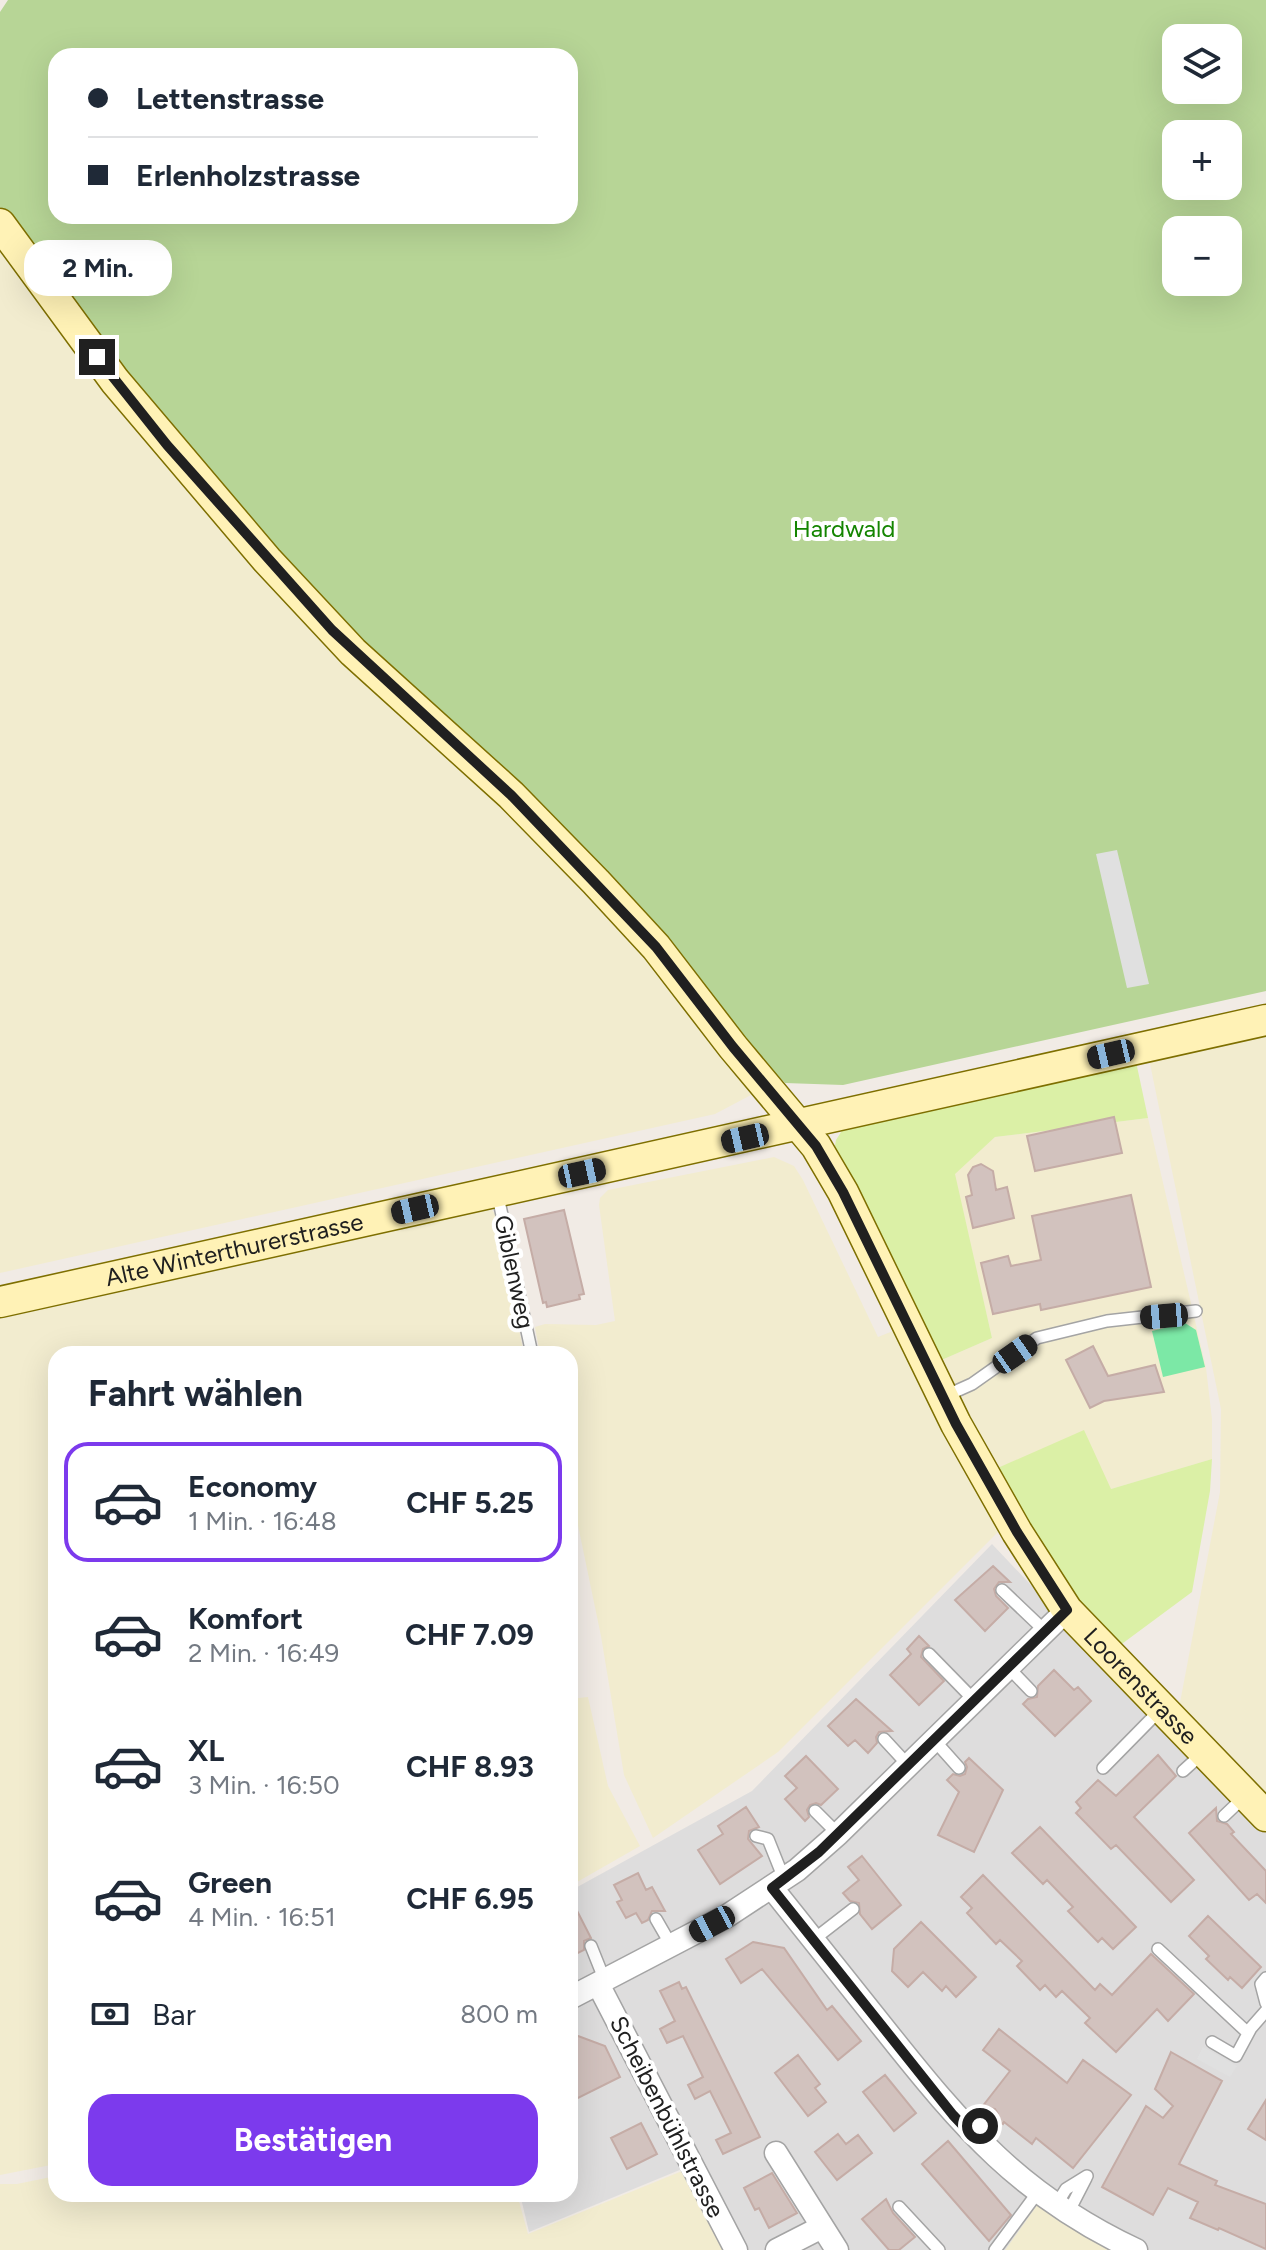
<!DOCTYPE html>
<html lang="de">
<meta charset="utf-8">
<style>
body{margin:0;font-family:Figtree,sans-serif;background:#f6f6f7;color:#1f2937;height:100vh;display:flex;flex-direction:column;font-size:30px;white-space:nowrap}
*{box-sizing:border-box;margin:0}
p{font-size:26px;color:#747a83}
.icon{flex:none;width:44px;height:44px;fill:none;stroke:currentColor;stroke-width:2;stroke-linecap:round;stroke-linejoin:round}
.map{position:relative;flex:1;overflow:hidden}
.drawer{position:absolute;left:48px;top:1346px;width:530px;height:856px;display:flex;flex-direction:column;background:#fff;border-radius:24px;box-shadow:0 8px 32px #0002}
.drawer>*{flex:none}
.hud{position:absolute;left:48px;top:48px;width:530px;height:176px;border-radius:24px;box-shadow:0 8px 32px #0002;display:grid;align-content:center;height:176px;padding:0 40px;background:#fff}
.controls{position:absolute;left:1162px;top:24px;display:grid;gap:16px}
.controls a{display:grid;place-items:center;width:80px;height:80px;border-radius:16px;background:#fff;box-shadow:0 8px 32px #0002;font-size:40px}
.end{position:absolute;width:36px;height:36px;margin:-18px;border:10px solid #202020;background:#fff;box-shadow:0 0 0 4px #fff}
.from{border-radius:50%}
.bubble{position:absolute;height:56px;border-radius:24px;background:#fff;box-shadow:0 8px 32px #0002;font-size:26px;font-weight:700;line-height:56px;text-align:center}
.car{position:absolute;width:24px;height:48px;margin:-24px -12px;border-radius:10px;box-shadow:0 0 6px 2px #0007;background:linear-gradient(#222 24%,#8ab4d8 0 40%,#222 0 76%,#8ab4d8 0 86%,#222 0)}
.hud b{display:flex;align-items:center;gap:28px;height:76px;font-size:30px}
.hud b+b{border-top:2px solid #e0e1e3}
.hud i{width:20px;height:20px;background:#1f2937}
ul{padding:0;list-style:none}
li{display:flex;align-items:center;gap:24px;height:120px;margin:0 16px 12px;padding:0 24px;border:4px solid transparent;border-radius:24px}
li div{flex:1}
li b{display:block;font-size:30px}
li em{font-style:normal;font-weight:700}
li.active{border-color:#7c3aed}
li>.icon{width:72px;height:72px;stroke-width:1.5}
h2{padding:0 40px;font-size:36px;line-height:96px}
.pay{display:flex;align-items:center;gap:20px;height:88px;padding:0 40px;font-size:30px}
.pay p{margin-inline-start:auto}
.button{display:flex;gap:16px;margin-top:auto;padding:16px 40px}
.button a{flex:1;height:92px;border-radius:24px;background:#7c3aed;color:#fff;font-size:32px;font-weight:700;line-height:92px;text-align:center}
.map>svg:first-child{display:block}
</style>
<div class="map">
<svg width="1266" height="2250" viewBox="0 0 1266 2250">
<rect width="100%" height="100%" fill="#f1ebe5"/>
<path fill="#dedddd" d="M992 1544 1266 1833V2250H725L682 2169 529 2232 520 2194H570V1891L752 1791Z"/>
<path fill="#f2eccf" d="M0 243 686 1001 751 1095 715 1114 0 1273Z
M1266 1028V1804L1178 1713 1220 1492 1221 1409 1148 1054Z
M1148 1118 1206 1368 1212 1419V1459L1111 1489 993 1470 937 1362 992 1338 954 1174 995 1137Z
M774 1157 794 1166 803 1180 878 1337 893 1331 1000 1530 778 1752 653 1838 624 1775 601 1636 570 1487V1354H540L535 1327 545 1324 596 1325 615 1321 599 1205 600 1198 608 1190Z
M490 1207 495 1214 524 1354H56V2164L0 2175V1314Z
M588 1697 608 1786 640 1846 570 1886V1699Z
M682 2171 724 2250H0V2184H17L56 2176V2194H517L528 2234Z
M1038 2204 1116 2250H1005Z"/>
<path fill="#dbf0a6" d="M1135 1057 1148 1118 995 1137 955 1174 992 1338 937 1362 834 1151 836 1140 843 1129Z
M1084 1430 1111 1489 1212 1459 1210 1491 1192 1592 1115 1649 1075 1602 993 1470Z"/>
<path fill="#b7d596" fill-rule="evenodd" d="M8 0H1266V991L843 1085 785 1083 356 641 244 520 61 293 0 207V12ZM1176 38H1228V90H1176ZM56 56H570V216H56ZM1176 134H1228V186H1176ZM1176 230H1228V282H1176Z"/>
<path fill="#7ce8a6" d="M1185 1323 1196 1330 1205 1367 1163 1377 1152 1331Z"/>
<path fill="#e0e0e0" d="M1117 850 1149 984 1127 988 1096 854Z
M1203 2047 1237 2066 1230 2077 1197 2059Z"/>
<path fill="#d2c2be" stroke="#c5aca6" stroke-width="2" d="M1114 1117 1122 1153 1035 1171 1027 1136Z
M981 1164 993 1171 996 1190 1007 1187 1014 1218 973 1228 966 1197 972 1195 968 1175 973 1167Z
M1131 1195 1151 1287 1041 1310 1040 1304 993 1314 981 1263 1008 1256 1011 1266 1041 1260 1032 1216Z
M564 1210 584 1294 579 1295 580 1299 547 1307 546 1302 543 1303 524 1219Z
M1093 1346 1108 1376 1155 1365 1164 1392 1104 1401 1090 1408 1066 1360Z
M993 1566 1010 1582H999L994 1589 996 1596 1008 1608 985 1631 955 1600Z
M919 1636 929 1646 923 1649 921 1657 944 1681 919 1705 890 1675 911 1654 907 1649Z
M1054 1670 1074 1690 1078 1687 1091 1701 1055 1736 1023 1704 1028 1699 1037 1697 1038 1686Z
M856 1699 892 1731 879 1732 876 1737 877 1743 868 1753 855 1740 848 1746 828 1726Z
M1158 1755 1176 1776 1134 1817 1194 1880 1171 1902 1116 1845 1111 1849 1076 1813 1081 1808 1076 1802 1098 1780 1116 1796Z
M806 1756 838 1789 821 1805 816 1803 810 1805 807 1810 809 1817 805 1821 785 1799 797 1788 785 1776Z
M969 1758 1003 1790 974 1852 938 1835 959 1792 947 1780 953 1774 960 1776 965 1774 967 1767 965 1762Z
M746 1807 759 1827 749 1831 748 1839 762 1856 720 1884 698 1850 723 1834 718 1826Z
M1216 1808 1217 1821 1227 1824 1234 1832 1231 1834 1266 1871V1903L1257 1894 1249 1900 1189 1833Z
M1040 1827 1136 1927 1113 1949 1102 1938 1098 1942 1068 1911 1073 1907 1047 1880 1043 1884 1012 1853Z
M862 1856 901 1905 872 1929 860 1914 859 1903 850 1901 843 1893 859 1880 848 1867Z
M638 1873 646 1890 652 1887 665 1911H652L648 1920 642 1923 636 1913 626 1918 617 1902 622 1900 614 1885Z
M983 1875 1095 1990 1100 1984 1112 1995 1151 1954 1194 1994 1168 2021 1157 2009 1116 2052 1085 2023 1090 2018 1062 1991 1056 1997 1045 1985 1040 1990 1017 1966 1022 1961 1000 1940 996 1944 967 1913 972 1908 961 1897Z
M570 1897 591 1938 584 1941V1950L570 1957Z
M1208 1916 1261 1967 1242 1988 1230 1977 1228 1980 1206 1959 1209 1956 1189 1936Z
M921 1922 976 1977 956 1997 946 1986 942 1991 923 1972 908 1987 892 1971 894 1949Z
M753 1942 784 1948 827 2010 832 2006 861 2041 838 2060 762 1969 741 1983 726 1959Z
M679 1982 682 1989 686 1987 760 2137 723 2154 716 2140 731 2133 710 2091 695 2099 688 2085 703 2077 683 2036 667 2043 660 2029 675 2021 660 1991Z
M999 2029 1067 2083 1083 2060 1131 2095 1073 2168 1036 2138 1032 2144 1004 2122 1003 2124 997 2119 998 2114 995 2109 982 2107 1010 2071 983 2050Z
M578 2036 605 2046 620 2077 570 2102V2040Z
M1171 2052 1222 2081 1179 2164 1217 2181 1215 2185 1266 2204V2249L1219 2228 1218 2230 1190 2218 1198 2202 1168 2188 1153 2215 1102 2187 1146 2106 1163 2118 1173 2106 1155 2089Z
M798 2055 820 2084 815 2088 826 2102 808 2116 775 2073Z
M885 2075 916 2113 894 2131 863 2092Z
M1266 2100V2140L1248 2129Z
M641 2123 657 2154 627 2169 611 2138Z
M838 2134 846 2144 858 2135 872 2153 837 2180 815 2152Z
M948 2141 1011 2215 989 2241 922 2164Z
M772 2173 797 2213 769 2228 759 2208 755 2210 744 2188Z
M886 2199 893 2213 915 2237 899 2250H889L862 2219Z"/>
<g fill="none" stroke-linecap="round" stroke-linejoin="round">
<defs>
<path id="lane" d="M497 1192 532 1354
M943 1397 972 1384 1037 1338 1107 1321 1196 1311
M1002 1590 1045 1631
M929 1654 973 1699
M1008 1667 1031 1691
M884 1739 908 1765
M934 1740 959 1768
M1103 1768 1160 1710
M1183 1771 1204 1752
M815 1811 838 1834
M1224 1816 1245 1796
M756 1836 768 1839 784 1879
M656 1919 671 1945
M813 1940 853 1909
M591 1946 605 1981
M1158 1949 1248 2033
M1266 1978 1261 1984 1266 2003
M1212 2042 1236 2056 1251 2028 1266 2011
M972 2133 990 2115
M1056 2205 1066 2189 1087 2176
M899 2207 939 2250
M1068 2213 1086 2178
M995 2250 1038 2192"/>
<path id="street" d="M772 1888C810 1936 848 1984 886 2031 963 2128 1021 2196 1136 2250
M598 1984 736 2250
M570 1998 727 1916 797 1870 838 1834 1067 1610
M776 2153 837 2250
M777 2250 822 2227"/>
<g id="secondary">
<path id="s1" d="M0 224 115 381 267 560 353 652 511 795 596 882 656 947 733 1047 816 1146 843 1192 956 1424 1017 1532 1067 1610 1266 1816"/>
<path id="s2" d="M0 1302C422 1208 844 1115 1266 1020"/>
</g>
</defs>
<use href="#lane" stroke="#a4a4a4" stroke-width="14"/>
<use href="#street" stroke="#a4a4a4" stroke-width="25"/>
<use href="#secondary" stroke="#7e6f00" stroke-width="33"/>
<use href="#lane" stroke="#fff" stroke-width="11"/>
<use href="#street" stroke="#fff" stroke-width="22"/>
<use href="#secondary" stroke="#fff2b6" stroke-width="30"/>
</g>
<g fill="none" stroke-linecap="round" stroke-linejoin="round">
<path stroke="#202020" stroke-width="10" d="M97 357 167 445 332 630 511 795 656 947 733 1047 816 1146 843 1192 956 1424 1017 1532 1067 1610 819 1852 772 1888 953 2115 971 2134 980 2126"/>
</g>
<g text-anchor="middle" stroke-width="8" stroke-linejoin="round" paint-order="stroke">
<g font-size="24" fill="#148501" stroke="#fff">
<text x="844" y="537">Hardwald</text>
</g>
<g font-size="24" fill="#202020" stroke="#fff">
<text dy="8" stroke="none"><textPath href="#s2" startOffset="240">Alte Winterthurerstrasse</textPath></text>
<text transform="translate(514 1272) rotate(78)" y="8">Giblenweg</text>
<text dy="8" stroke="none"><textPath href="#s1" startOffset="1868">Loorenstrasse</textPath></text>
<text transform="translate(667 2117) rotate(63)" y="8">Scheibenbühlstrasse</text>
</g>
</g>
</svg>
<div class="controls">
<a><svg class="icon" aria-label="layers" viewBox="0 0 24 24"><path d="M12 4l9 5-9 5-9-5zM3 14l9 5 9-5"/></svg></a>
<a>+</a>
<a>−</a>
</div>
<i class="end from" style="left:980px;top:2126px"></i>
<i class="end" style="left:97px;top:357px"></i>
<div class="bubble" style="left:24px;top:240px;width:148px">2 Min.</div>
<i class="car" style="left:1111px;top:1054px;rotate:257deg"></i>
<i class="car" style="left:745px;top:1138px;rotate:257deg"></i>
<i class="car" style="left:582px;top:1173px;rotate:78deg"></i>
<i class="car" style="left:415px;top:1209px;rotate:257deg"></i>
<i class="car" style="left:1164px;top:1316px;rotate:265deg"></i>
<i class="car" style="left:1015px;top:1354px;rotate:55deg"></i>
<i class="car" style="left:712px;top:1924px;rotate:242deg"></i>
<div class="hud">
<b><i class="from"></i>Lettenstrasse</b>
<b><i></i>Erlenholzstrasse</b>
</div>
<section class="drawer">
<h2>Fahrt wählen</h2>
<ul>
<li class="active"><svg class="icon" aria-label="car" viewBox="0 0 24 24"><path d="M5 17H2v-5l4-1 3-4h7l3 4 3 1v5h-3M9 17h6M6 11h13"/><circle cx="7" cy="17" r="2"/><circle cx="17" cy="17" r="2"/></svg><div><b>Economy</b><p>1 Min. · 16:48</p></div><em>CHF 5.25</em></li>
<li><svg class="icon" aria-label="car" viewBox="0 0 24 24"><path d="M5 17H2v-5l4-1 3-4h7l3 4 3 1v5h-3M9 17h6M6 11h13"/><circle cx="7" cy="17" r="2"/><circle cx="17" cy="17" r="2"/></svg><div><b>Komfort</b><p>2 Min. · 16:49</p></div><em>CHF 7.09</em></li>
<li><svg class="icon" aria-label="car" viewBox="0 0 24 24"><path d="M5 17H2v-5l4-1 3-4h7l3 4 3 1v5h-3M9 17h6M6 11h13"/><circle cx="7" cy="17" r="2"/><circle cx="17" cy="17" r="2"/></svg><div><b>XL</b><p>3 Min. · 16:50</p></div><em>CHF 8.93</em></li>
<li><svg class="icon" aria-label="car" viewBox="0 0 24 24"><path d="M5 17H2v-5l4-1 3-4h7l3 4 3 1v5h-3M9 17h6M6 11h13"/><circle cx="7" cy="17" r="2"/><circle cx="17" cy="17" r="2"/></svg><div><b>Green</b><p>4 Min. · 16:51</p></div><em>CHF 6.95</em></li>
</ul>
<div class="pay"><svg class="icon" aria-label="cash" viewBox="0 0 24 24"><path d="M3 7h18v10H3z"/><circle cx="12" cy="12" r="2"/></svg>Bar<p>800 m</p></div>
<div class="button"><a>Bestätigen</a></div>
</section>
</div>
